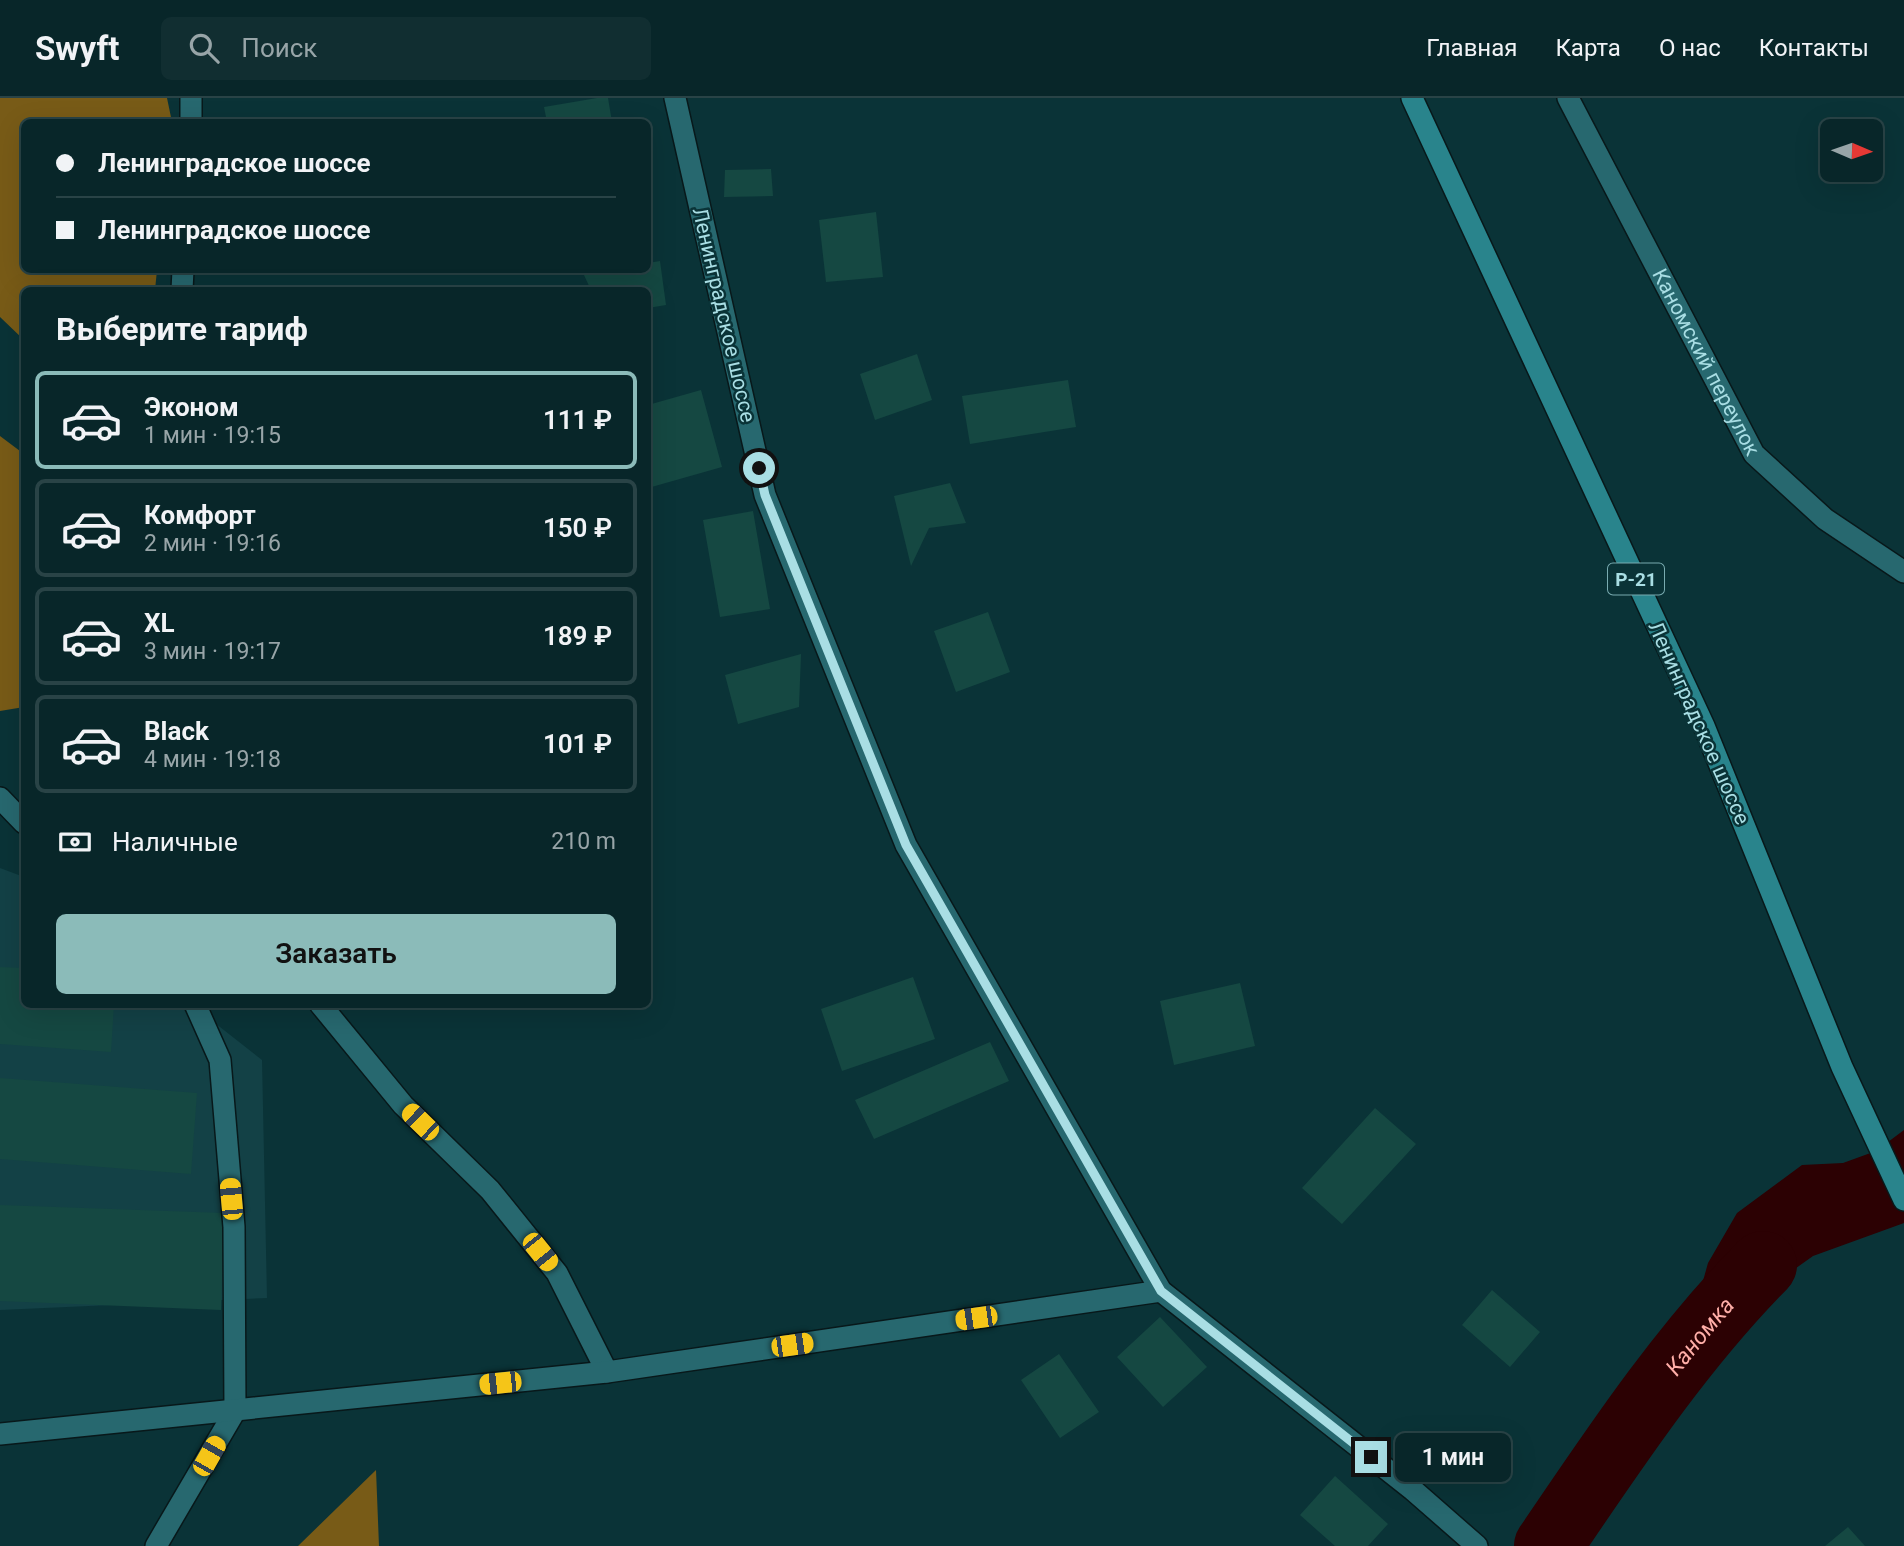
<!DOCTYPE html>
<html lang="ru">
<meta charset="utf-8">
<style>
body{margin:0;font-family:Roboto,sans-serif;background:#112e31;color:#f1f3f6;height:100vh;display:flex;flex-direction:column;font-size:26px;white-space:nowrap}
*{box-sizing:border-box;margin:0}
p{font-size:23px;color:#98a5a8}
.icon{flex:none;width:38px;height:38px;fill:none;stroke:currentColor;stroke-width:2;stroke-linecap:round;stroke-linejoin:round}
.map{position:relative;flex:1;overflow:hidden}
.panel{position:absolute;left:21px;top:189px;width:630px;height:721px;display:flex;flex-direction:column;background:#082629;border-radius:10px;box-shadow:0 7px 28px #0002,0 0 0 2px #294346}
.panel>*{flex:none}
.hud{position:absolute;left:21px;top:21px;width:630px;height:154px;border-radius:10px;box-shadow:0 7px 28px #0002,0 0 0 2px #294346;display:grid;align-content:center;height:154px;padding:0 35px;background:#082629}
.needle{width:46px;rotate:92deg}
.tools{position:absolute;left:1820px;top:21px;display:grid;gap:14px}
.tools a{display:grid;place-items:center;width:63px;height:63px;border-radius:10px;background:#082629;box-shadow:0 7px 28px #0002,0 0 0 2px #294346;font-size:35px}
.end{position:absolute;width:32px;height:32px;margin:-16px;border:9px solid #a9dee4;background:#111;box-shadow:0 0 0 4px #111}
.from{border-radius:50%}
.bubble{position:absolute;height:49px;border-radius:10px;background:#082629;box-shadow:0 7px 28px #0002,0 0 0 2px #294346;font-size:23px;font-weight:600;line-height:49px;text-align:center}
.car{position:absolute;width:21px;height:42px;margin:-21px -10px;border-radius:9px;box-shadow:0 0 5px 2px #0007;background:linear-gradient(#f5c518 24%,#345 0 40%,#f5c518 0 76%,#345 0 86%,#f5c518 0)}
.hud b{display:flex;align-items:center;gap:24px;height:66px;font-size:26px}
.hud b+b{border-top:2px solid #294346}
.hud i{width:18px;height:18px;background:#f1f3f6}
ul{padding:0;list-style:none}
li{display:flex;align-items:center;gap:21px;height:98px;margin:0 14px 10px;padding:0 21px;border:4px solid #294346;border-radius:10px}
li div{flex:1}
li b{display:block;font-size:26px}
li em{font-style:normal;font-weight:600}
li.on{border-color:#8bbbb9}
li>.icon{width:63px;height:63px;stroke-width:1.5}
h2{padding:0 35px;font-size:32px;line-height:84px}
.pay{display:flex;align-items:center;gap:18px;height:77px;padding:0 35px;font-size:26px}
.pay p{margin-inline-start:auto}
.button{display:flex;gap:14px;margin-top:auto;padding:14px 35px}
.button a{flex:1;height:80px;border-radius:10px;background:#8bbbb9;color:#111;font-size:28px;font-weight:600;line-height:80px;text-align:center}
header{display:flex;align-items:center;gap:42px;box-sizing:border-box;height:98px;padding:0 35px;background:#082629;border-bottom:2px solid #294346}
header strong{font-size:33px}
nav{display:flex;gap:38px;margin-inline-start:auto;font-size:24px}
.search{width:490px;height:63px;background:#112e31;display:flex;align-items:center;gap:18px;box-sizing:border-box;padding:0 24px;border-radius:10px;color:#98a5a8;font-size:26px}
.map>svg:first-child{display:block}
</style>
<header>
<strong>Swyft</strong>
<div class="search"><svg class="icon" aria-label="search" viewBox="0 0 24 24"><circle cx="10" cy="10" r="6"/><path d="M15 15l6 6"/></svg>Поиск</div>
<nav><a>Главная</a><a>Карта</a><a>О нас</a><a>Контакты</a></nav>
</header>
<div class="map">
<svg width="1904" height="1448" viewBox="0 0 1904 1448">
<rect width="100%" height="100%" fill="#0a3337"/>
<path fill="#134146" d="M0 770 24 779V906L192 907 262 962 267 1200 0 1212Z"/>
<path fill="#785b17" d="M0 0H167L172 24H24V172H157L155 192H24V242L0 219Z
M0 338 24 356V609L0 613Z
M376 1372 379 1448H298Z"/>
<path fill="#2c0103" d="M1904 1032V1125L1813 1158 1702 1237 1681 1262 1708 1165 1737 1115 1802 1067 1843 1065 1876 1053Z"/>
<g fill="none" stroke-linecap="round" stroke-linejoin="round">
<path stroke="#2c0103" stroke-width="68" id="s1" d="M1548 1448C1614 1351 1680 1251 1763 1167"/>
</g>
<path fill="#154842" d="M597 0H608L612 24H547L544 9Z
M771 71 773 98 724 99 725 72Z
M876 114 883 179 826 184 819 122Z
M660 163 666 207 648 210V192H591L583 175 606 172H648V165Z
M917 256 932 302 875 322 860 276Z
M1068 282 1076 329 970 346 962 298Z
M701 292 722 369 648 390V307Z
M950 385 966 425 929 430 911 468 894 398Z
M753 413 770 511 720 519 703 422Z
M988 514 1010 574 956 594 934 533Z
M801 556 799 609 738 626 725 577Z
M0 869 24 870V906H114L111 954 0 946Z
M913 879 935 941 842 973 821 911Z
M1240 885 1255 948 1174 967 1160 903Z
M990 944 1009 983 874 1041 855 1002Z
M0 980 197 995 191 1076 0 1061Z
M1375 1010 1416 1046 1342 1126 1302 1090Z
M0 1107 224 1115 221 1212 0 1203Z
M1492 1192 1540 1234 1510 1269 1462 1227Z
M1160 1219 1207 1269 1163 1309 1117 1259Z
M1059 1256 1099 1314 1060 1340 1021 1282Z
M1335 1378 1388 1426 1368 1448H1335L1300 1417Z
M1848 1429 1865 1448H1825Z"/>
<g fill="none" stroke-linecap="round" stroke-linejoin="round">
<defs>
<path id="service" d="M191 0V24
M182 192 183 172
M0 700 24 725
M320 906 403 1007 490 1092 557 1175 607 1274
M156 1448 235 1313 234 1129 220 962 195 906"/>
<g id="minor">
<path d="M675 0 765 397 906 747 1161 1193 1413 1392 1477 1448"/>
<path id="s2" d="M1568 0 1754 356 1825 421 1904 474"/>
<path d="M0 1336 607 1274 1161 1193"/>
</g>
<path id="primary" d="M1412 0 1704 628 1842 969 1904 1102"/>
</defs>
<use href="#service" stroke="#08181a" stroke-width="24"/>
<use href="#minor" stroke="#08181a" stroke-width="24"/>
<use href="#primary" stroke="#08181a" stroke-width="24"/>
<use href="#service" stroke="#27686f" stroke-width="21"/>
<use href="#minor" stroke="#27686f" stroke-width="21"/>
<use href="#primary" stroke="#29848c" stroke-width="21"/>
</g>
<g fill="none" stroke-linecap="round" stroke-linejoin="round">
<path stroke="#a9dee4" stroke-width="9" d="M759 370 765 397 906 747 1161 1193 1371 1359"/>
</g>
<g text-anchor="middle" stroke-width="5" stroke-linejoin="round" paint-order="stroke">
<rect fill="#0a3337" stroke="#79abb0" stroke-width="2" x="1608" y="465.5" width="56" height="31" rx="5"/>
<g font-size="19" font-weight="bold" fill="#a9dee4">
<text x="1636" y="488">Р-21</text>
</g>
<g font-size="21" fill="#a9dee4" stroke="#0a3337">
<text transform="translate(724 217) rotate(77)" y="7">Ленинградское шоссе</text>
<text dy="7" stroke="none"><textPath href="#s2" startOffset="298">Каномский переулок</textPath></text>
<text transform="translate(1699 625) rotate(66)" y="7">Ленинградское шоссе</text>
</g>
<g font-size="23" font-style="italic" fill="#ffaea8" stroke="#0a3337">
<text dy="8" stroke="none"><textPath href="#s1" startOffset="259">Каномка</textPath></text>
</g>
</g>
</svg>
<div class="tools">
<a><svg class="needle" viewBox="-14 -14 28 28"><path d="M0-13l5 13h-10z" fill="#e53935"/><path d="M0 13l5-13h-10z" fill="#98a5a8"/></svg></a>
</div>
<i class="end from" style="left:759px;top:370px"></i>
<i class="end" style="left:1371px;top:1359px"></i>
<div class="bubble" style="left:1395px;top:1335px;width:116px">1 мин</div>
<i class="car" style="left:420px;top:1024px;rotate:314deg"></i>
<i class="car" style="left:231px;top:1101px;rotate:355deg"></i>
<i class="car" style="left:540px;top:1154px;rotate:141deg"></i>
<i class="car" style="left:976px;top:1220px;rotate:262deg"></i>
<i class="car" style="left:792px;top:1247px;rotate:82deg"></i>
<i class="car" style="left:500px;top:1285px;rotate:264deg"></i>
<i class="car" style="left:209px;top:1358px;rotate:30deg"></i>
<div class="hud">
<b><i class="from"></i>Ленинградское шоссе</b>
<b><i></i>Ленинградское шоссе</b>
</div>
<section class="panel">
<h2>Выберите тариф</h2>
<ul>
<li class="on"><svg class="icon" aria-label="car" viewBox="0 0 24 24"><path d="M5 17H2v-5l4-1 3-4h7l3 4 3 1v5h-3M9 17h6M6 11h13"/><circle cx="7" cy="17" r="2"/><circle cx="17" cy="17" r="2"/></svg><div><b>Эконом</b><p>1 мин · 19:15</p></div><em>111 ₽</em></li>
<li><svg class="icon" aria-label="car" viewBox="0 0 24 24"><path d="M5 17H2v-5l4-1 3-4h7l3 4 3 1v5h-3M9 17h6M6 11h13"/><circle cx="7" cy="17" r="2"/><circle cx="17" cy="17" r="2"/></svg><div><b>Комфорт</b><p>2 мин · 19:16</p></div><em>150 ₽</em></li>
<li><svg class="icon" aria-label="car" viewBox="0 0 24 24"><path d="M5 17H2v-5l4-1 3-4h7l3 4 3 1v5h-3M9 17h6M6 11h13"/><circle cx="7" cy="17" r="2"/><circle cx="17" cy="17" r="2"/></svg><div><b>XL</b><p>3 мин · 19:17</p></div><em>189 ₽</em></li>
<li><svg class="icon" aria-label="car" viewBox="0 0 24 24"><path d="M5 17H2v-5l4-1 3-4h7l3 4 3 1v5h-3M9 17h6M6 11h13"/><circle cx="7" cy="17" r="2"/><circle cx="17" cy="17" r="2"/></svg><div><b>Black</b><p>4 мин · 19:18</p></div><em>101 ₽</em></li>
</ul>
<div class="pay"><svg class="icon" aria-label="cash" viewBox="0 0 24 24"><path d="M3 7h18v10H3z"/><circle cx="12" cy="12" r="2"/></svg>Наличные<p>210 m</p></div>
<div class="button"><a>Заказать</a></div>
</section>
</div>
